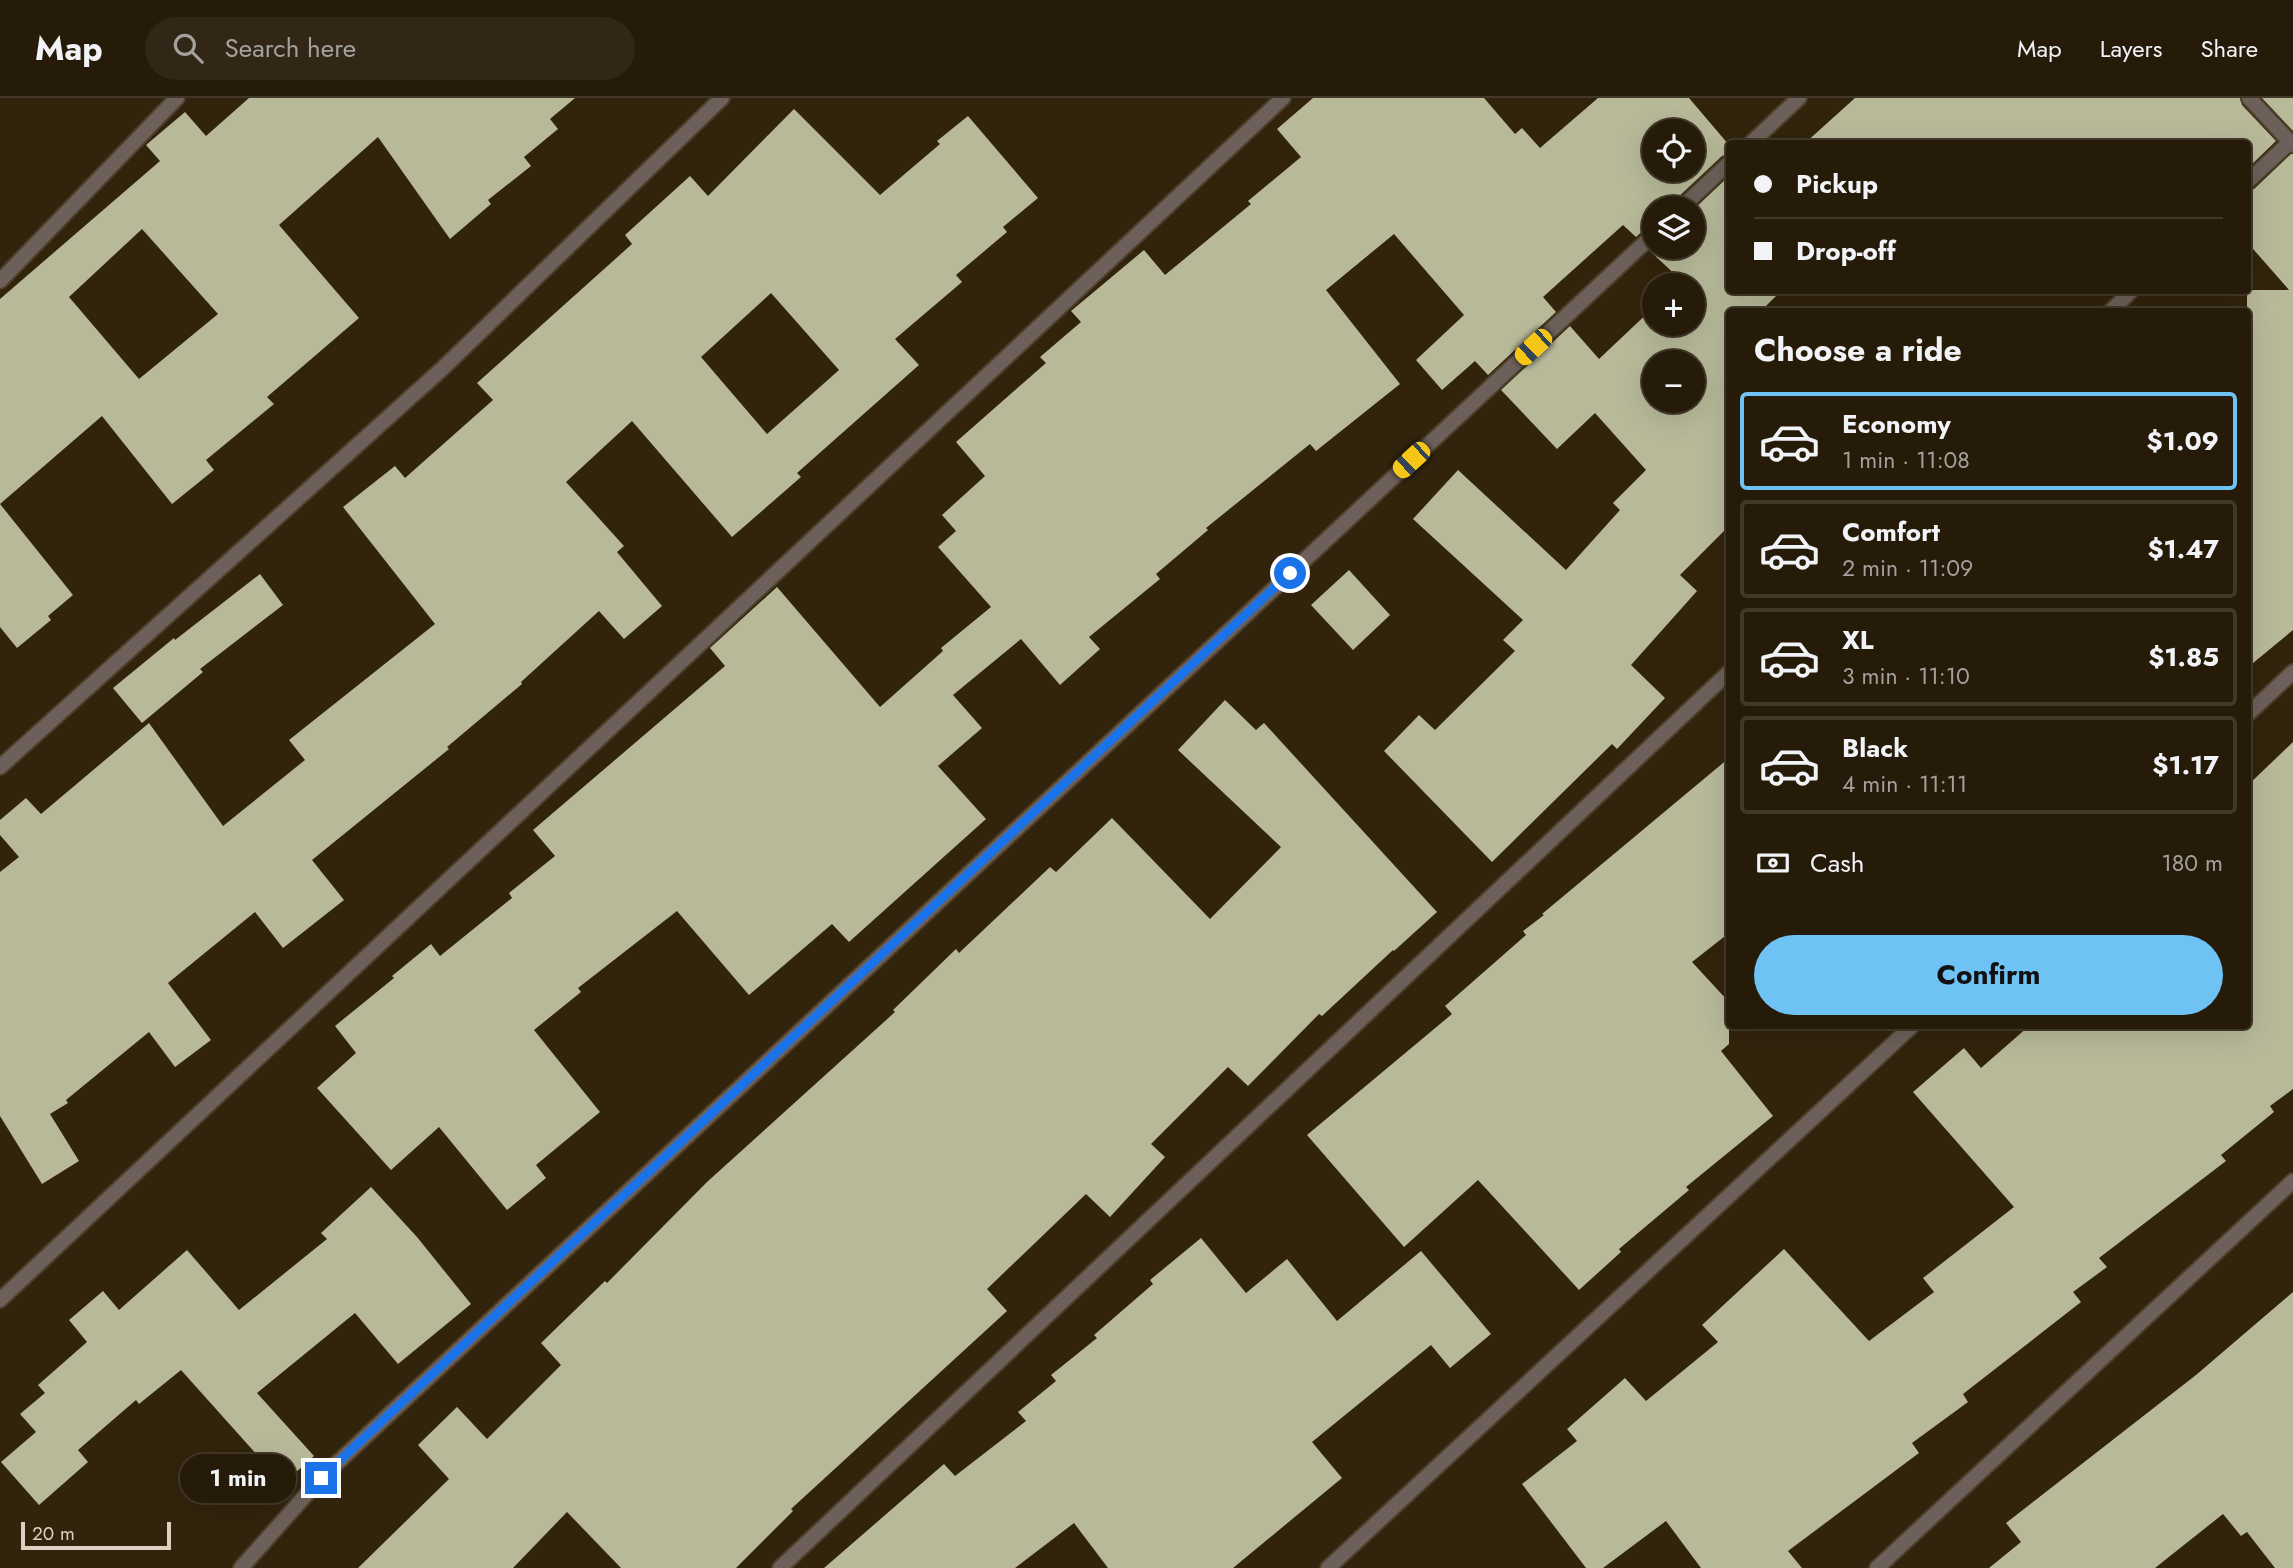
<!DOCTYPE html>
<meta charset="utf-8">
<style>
body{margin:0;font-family:Jost,sans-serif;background:#322717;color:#f1f3f6;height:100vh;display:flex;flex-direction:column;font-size:26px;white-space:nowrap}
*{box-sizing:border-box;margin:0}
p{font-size:23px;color:#a4a19c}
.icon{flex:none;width:38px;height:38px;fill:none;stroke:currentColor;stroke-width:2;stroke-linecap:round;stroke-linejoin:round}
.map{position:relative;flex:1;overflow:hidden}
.drawer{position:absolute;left:1726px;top:210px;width:525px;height:721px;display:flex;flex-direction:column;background:#261a09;border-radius:7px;box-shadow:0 7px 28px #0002,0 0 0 2px #42382a}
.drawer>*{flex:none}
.banner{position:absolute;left:1726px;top:42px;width:525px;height:154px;border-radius:7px;box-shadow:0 7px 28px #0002,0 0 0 2px #42382a;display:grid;align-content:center;height:154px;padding:0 28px;background:#261a09}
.fabs{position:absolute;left:1642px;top:21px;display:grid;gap:14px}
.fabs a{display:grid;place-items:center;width:63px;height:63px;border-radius:50%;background:#261a09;box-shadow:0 7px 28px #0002,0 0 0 2px #42382a;font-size:35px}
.scale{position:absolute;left:21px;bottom:18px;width:150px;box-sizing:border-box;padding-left:7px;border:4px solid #dad1c3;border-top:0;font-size:19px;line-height:24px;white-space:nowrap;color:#dad1c3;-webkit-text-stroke:5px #32230c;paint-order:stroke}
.end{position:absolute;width:32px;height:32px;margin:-16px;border:9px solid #1a73e8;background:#fff;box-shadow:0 0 0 4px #fff}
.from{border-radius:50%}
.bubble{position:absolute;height:49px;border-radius:24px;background:#261a09;box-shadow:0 7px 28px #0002,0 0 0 2px #42382a;font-size:23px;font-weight:700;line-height:49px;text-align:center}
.car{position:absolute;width:21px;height:42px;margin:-21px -10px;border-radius:9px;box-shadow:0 0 5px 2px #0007;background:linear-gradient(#f5c518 24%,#345 0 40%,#f5c518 0 76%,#345 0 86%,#f5c518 0)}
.banner b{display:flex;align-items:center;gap:24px;height:66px;font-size:26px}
.banner b+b{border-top:2px solid #42382a}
.banner i{width:18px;height:18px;background:#f1f3f6}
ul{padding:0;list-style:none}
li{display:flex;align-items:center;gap:21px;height:98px;margin:0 14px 10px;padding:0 14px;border:4px solid #42382a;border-radius:7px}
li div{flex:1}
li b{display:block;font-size:26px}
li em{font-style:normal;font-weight:700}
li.current{border-color:#6fc2f4}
li>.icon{width:63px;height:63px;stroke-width:1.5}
h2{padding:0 28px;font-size:32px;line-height:84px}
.pay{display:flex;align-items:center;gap:18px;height:77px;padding:0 28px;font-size:26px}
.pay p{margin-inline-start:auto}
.primary-button{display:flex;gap:14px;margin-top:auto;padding:14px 28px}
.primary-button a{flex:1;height:80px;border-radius:42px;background:#6fc2f4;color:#111;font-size:28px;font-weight:700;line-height:80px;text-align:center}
header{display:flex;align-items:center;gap:42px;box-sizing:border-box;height:98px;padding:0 35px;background:#261a09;border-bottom:2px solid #42382a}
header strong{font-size:33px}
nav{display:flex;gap:38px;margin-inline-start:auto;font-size:24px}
.search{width:490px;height:63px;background:#322717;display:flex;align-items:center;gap:18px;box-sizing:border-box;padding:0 24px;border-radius:38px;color:#a4a19c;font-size:26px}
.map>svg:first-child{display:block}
</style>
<header>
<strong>Map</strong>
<div class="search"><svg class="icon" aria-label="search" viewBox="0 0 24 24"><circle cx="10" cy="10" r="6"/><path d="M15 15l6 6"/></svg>Search here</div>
<nav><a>Map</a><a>Layers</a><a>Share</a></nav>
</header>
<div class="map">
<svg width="2293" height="1470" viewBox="0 0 2293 1470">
<rect width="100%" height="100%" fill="#32230c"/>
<path fill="#b7b999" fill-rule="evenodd" d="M249 0H575L550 21 558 31 524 59 531 68 488 102 491 106 450 141 378 39 279 127 359 220 267 299 274 306 206 362 214 372 172 406 102 318 0 406V201L160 63 146 47 185 14 206 38ZM142 131 218 216 139 281 69 199Z
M1313 0H1484L1515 36 1522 30 1540 50 1598 0H1689L1729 47V56L1722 58 1674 103 1672 110H1654V127L1647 129 1636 139 1623 127 1543 199 1556 214 1488 277 1475 263 1442 292 1416 262 1464 217 1394 136 1326 192 1400 286 1316 353 1310 346 1206 430 1208 432 1156 476 1160 481 1089 539 1100 551 1060 587 1021 541 953 597 982 630 938 668 986 721 849 844 832 826 749 897 677 813 578 890 581 894 534 932 600 1014 536 1067 546 1080 507 1112 439 1029 391 1072 317 990 356 955 335 928 394 880 392 878 431 846 440 858 512 800 509 795 555 758 533 732 725 568 710 550 777 489 880 609 943 553 941 550 991 509 938 449 956 433 942 417 985 378 956 344 1046 265 1040 259 1081 224 1071 213 1144 152 1165 177 1251 106 1248 103 1301 59 1277 31ZM1654 33H1692V72H1654Z
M1855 0H2240L2242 7 2276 43 2247 71V46H1804Z
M2262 0H2293V33Z
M794 11 880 97 940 46 937 43 968 18 1038 100 1003 129 1007 134 956 177 962 184 895 241 919 267 797 375 801 379 732 439 632 323 566 384 624 448 617 454 662 508 624 541 599 513 521 584 522 586 447 649 449 651 312 762 344 802 283 850 255 814 168 885 211 942 175 969 149 934 66 1002 68 1005 50 1016 79 1063 42 1086 0 1018V774L19 759 0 737V722L26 700 41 716 149 625 223 728 305 662 289 642 435 526 343 409 395 368 405 380 493 302 477 285 632 146 625 137 690 78 708 98ZM771 195 839 272 767 336 701 259Z
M2291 56H2293V532L2247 570V192H2289L2247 144V93L2254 91Z
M1729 78V192H1782L1760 214H1729V428L1680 477 1697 493 1631 567 1665 600 1617 651 1612 646 1492 764 1384 653 1419 617 1435 632 1515 553 1503 542 1523 522 1413 421 1458 372 1566 472 1620 412 1613 405 1646 372 1595 315 1557 351 1501 292 1570 228 1599 261 1654 209V226H1692V187H1677L1682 183 1650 153 1654 149H1692V113ZM1654 264H1692V303H1654Z
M0 406 73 497 48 518 51 522 17 550 0 529Z
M1349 472 1390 517 1353 552 1311 507Z
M260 476 283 507 200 571 203 574 142 625 113 590 174 540 175 542Z
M1225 602 1256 632 1264 625 1437 814 1394 853 1393 852 1322 918 1319 916 1248 988 1228 969 1151 1046 1165 1059 1110 1119 1086 1096 987 1191 1007 1213 791 1411 793 1413 736 1470H621L567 1414 513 1470H358L449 1381 418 1347 457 1309 487 1341 561 1267 541 1245 605 1183 607 1185 707 1084 895 914 893 912 956 851 959 855 1050 769 1056 774 1112 720 1210 821 1281 749 1178 652Z
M2293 644V991L2270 1008 2274 1014 2221 1057 2226 1063 2099 1160 2107 1169 2073 1194 2081 1204 1963 1296 1968 1304 1912 1345 1919 1355 1788 1453 1802 1470H1701L1666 1423 1603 1470H1586L1522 1386 1577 1343 1567 1331 1625 1280 1646 1303 1718 1244 1702 1227 1784 1151 1869 1243 1934 1194 1923 1180 2014 1109 1913 994 1964 950 1981 970 2029 928H2247V688Z
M1729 660V835L1692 864 1729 904V946L1721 953 1773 1018 1686 1089 1689 1092 1619 1151 1621 1154 1579 1192 1478 1082 1404 1149 1307 1037 1452 916 1445 908 1526 837 1523 833 1544 817 1542 816Z
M371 1089 417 1139 471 1206 398 1266 355 1215 257 1295 314 1358 283 1386 181 1272 139 1306 136 1302 78 1352 88 1364 39 1407 1 1364 36 1334 20 1316 45 1295 38 1287 87 1244 69 1222 103 1193 119 1212 187 1152 239 1212 327 1141 321 1135Z
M1201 1140 1246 1195 1287 1161 1337 1223 1421 1153 1491 1236 1450 1270 1431 1247 1312 1344 1342 1380 1233 1470H1108L1074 1425 1015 1470H824L944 1366 955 1378 1026 1323 1018 1314 1056 1283 1051 1277 1097 1240 1094 1237 1153 1186 1150 1182Z
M2293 1194V1470H2275L2247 1434 2241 1438 2223 1416 2155 1470H1989L2021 1444 2006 1425 2196 1277Z"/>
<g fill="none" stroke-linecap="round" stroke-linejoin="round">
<defs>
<path id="minor" d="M2249 0 2293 47
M1750 46 1799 0
M2247 84 2290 44
M1681 110 1729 65
M0 183 177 0
M2110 214 2132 192
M2247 617 2293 574
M0 669 443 270 722 0
M0 1202 1283 0
M241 1470 321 1380 1654 136
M780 1470 1729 574
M1328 1470 1912 928
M1877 1470 2293 1083"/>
</defs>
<use href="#minor" stroke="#4d3f29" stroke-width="18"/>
<use href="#minor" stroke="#6d605a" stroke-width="14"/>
</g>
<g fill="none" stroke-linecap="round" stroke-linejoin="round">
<path stroke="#1a73e8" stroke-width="9" d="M321 1380 1290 475"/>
</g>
</svg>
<div class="fabs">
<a><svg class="icon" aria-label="locate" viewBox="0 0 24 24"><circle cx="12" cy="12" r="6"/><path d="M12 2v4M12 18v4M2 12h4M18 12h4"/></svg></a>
<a><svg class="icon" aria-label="layers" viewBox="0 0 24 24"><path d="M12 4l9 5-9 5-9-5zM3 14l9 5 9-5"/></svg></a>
<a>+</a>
<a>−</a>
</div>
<div class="scale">20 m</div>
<i class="end from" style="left:1290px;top:475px"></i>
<i class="end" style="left:321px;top:1380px"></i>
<div class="bubble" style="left:180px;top:1356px;width:116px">1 min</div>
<i class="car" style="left:1533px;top:249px;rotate:227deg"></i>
<i class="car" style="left:1411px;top:362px;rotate:227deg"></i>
<div class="banner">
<b><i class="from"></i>Pickup</b>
<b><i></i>Drop-off</b>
</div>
<section class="drawer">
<h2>Choose a ride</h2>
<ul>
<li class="current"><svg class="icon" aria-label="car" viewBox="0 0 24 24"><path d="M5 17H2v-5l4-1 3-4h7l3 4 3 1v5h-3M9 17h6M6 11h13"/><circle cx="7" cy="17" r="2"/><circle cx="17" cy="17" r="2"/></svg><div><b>Economy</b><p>1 min · 11:08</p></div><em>$1.09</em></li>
<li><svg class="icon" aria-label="car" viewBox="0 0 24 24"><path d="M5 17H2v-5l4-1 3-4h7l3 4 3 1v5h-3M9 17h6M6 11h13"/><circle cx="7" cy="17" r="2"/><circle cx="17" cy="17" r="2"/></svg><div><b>Comfort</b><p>2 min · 11:09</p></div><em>$1.47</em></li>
<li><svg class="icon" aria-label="car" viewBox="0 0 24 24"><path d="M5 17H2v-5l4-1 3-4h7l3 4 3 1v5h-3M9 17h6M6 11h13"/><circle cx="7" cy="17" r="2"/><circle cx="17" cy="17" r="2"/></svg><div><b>XL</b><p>3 min · 11:10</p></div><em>$1.85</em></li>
<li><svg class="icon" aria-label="car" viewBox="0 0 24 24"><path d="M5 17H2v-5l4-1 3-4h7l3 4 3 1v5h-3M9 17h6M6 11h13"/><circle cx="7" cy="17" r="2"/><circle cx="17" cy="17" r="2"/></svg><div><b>Black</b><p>4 min · 11:11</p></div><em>$1.17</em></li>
</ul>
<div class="pay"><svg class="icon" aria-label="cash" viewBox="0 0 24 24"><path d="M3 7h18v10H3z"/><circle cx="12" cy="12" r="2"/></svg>Cash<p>180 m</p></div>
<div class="primary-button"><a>Confirm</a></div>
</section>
</div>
